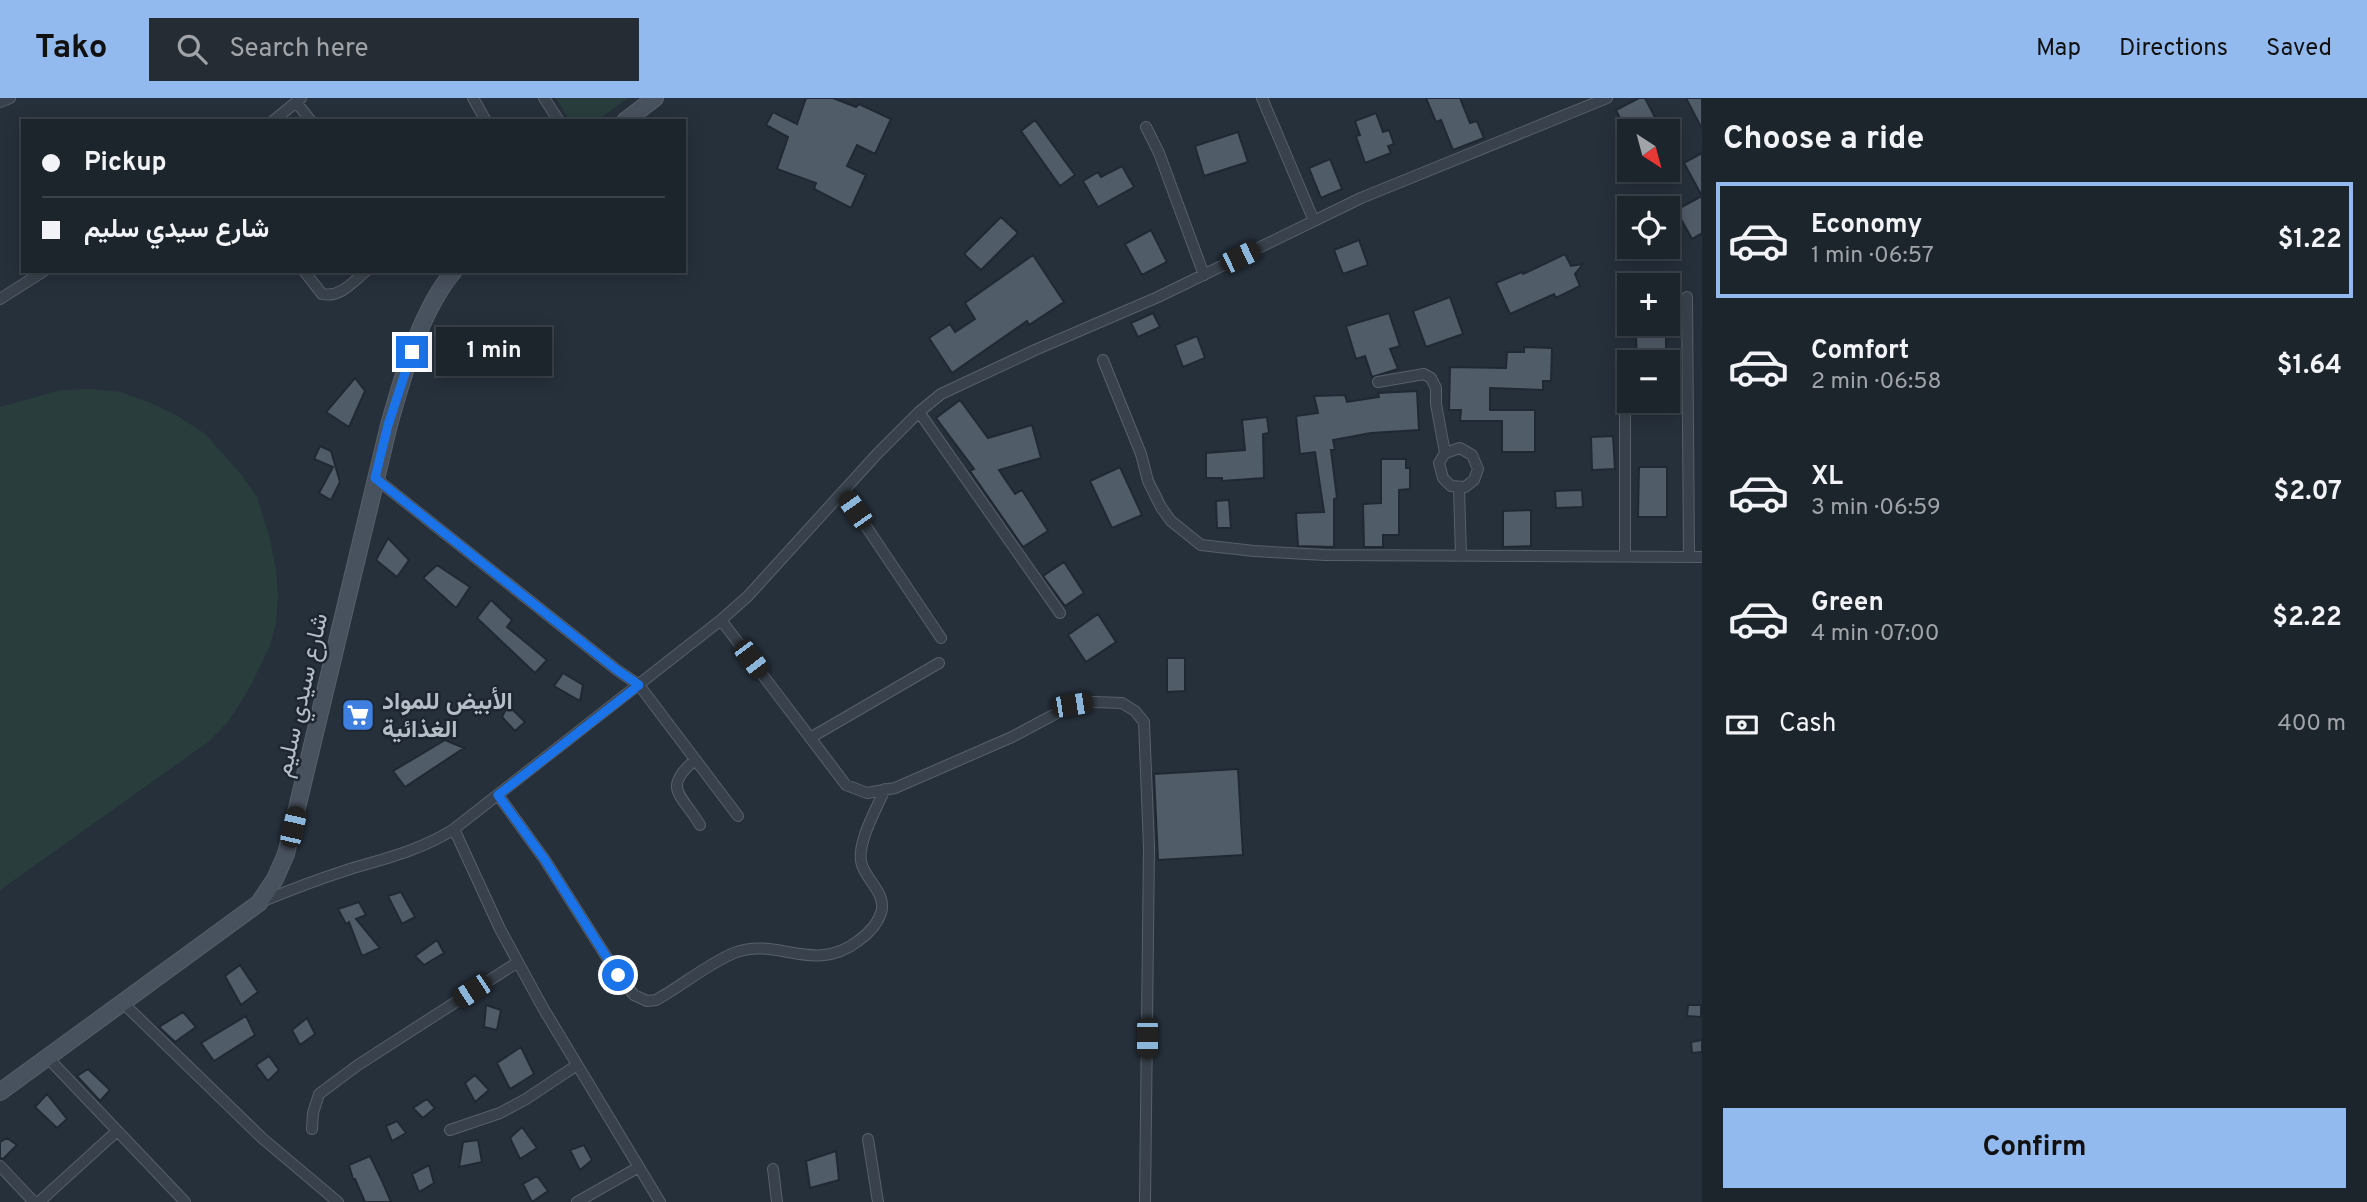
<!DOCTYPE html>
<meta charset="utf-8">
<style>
body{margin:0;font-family:Overpass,Vazirmatn,sans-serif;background:#252c34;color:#f1f3f6;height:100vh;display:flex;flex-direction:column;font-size:26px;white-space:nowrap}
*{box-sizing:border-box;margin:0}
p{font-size:23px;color:#a0a4a9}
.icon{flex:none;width:38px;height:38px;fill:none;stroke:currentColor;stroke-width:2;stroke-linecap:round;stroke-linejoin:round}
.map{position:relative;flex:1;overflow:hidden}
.drawer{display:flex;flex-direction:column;background:#1c242c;width:665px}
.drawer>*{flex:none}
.top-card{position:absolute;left:21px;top:21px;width:665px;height:154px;border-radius:0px;box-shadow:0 4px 18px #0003,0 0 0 2px #3a4148;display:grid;align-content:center;height:154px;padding:0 21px;background:#1c242c}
.needle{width:46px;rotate:144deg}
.controls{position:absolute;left:1617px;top:21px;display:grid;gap:14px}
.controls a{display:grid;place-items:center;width:63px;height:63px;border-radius:0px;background:#1c242c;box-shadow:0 4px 18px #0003,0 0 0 2px #3a4148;font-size:35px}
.end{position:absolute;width:32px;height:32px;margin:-16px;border:9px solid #1a73e8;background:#fff;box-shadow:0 0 0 4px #fff}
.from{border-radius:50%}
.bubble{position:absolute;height:49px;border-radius:0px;background:#1c242c;box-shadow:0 4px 18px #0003,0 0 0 2px #3a4148;font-size:23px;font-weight:700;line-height:49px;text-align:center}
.car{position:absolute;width:21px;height:42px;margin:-21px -10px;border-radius:9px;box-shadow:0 0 5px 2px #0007;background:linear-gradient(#222 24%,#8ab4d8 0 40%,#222 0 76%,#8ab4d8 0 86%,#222 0)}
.top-card b{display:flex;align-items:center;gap:24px;height:66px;font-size:26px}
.top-card b+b{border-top:2px solid #3a4148}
.top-card i{width:18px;height:18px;background:#f1f3f6}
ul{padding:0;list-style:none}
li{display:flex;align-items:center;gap:21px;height:116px;margin:0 14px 10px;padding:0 7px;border:4px solid transparent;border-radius:0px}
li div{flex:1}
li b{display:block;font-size:26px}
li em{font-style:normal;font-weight:700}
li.active{border-color:#92baef}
li>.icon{width:63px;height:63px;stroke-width:1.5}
h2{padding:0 21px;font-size:32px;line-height:84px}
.pay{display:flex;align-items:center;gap:18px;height:77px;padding:0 21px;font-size:26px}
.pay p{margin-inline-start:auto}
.button{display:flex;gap:14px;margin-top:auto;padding:14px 21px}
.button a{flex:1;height:80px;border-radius:0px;background:#92baef;color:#111;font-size:28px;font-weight:700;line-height:80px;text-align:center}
header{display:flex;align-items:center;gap:42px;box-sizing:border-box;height:98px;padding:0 35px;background:#92baef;color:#111}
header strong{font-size:33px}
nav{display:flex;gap:38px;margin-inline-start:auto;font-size:24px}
.search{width:490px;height:63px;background:#252c34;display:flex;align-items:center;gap:18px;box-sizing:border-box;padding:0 24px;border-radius:0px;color:#a0a4a9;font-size:26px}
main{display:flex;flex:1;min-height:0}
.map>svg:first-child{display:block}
</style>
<header>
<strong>Tako</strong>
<div class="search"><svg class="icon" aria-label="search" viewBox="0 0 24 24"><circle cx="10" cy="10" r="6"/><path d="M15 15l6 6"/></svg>Search here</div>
<nav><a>Map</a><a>Directions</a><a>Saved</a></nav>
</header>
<main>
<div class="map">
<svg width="1702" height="1104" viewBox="0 0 1702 1104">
<rect width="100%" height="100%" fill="#26303b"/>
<path fill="#293d3d" d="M556 0H628L597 23H570Z
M89 291 120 294 148 304 176 317 204 335 241 376 257 399 269 437 276 472 278 498 276 525 270 548 250 589 228 624 208 644 0 792V309L61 292Z"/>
<path fill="#515c69" stroke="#202933" stroke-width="2" d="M806 0H833L856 9 859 6 891 21 875 56 857 47 847 68 866 77 851 110 814 91 816 85 777 71 788 39 766 27 773 14 797 26Z
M1426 0H1460L1470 25 1477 23 1484 40 1453 52 1441 22 1436 24Z
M1639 0H1645L1662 33H1626L1616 12Z
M1686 0H1702V31Z
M1376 15 1383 34 1389 32 1394 46 1388 48 1391 55 1365 65 1356 38 1360 37 1355 23Z
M1035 22 1075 77 1060 88 1021 33Z
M1238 34 1248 64 1204 78 1195 48Z
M1702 55V98L1684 65Z
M1330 61 1342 91 1321 100 1309 70Z
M1122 68 1134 89 1098 109 1083 83 1098 74 1101 79Z
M1702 98V135L1692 141 1676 112Z
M1001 119 1018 135 981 172 964 156Z
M1151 132 1167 164 1142 177 1125 146Z
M1359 142 1368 167 1343 176 1334 152Z
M1565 156 1571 168 1583 166 1575 176 1580 188 1556 200 1554 196 1510 216 1496 185 1522 174 1523 176Z
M1033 157 1064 204 1029 227 1027 223 952 275 929 240 950 226 955 234 975 221 965 205Z
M1450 199 1463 236 1426 249 1413 213Z
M1153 215 1160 229 1138 239 1131 225Z
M1389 215 1400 248 1390 251 1398 271 1372 279 1365 258 1356 261 1346 228Z
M1197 238 1205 260 1183 269 1175 247Z
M1636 238H1666V264H1637Z
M1524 249 1552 250 1551 283H1543V292L1490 290V312H1535V354H1502V323H1460L1461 312H1449L1450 269 1506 270 1507 254H1524Z
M355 280 365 293 349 329 326 314Z
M1417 293 1419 332 1371 335 1333 342 1335 352H1331L1337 400 1334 401V449L1298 448 1296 415 1324 414 1315 354 1300 356 1296 318 1318 315 1314 298 1345 297 1347 304 1379 299 1378 295Z
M960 302 988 340 1032 327 1041 360 999 372 1015 396 1022 392 1048 433 1023 449 970 373 974 371 936 320Z
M1267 319 1269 335 1263 336 1264 380 1222 383V380H1206V355L1245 352 1242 322Z
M1613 338 1615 371 1592 372 1591 339Z
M320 348 331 353 340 384 331 402 319 395 333 369 314 361Z
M1381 361H1406V370H1410V391L1399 392V437H1383V449H1364L1363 406 1381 405Z
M1120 369 1142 417 1112 430 1090 383Z
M1639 369H1667V419H1638Z
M1582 392 1583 409 1556 410 1555 393Z
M1229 402 1231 430H1217L1216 403Z
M1531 412V448L1503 449V413Z
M388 440 409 462 397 479 376 462Z
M1064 464 1084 495 1065 508 1043 478Z
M437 467 470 489 456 510 423 480Z
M491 502 512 522 507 529 547 562 535 575 477 520Z
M1098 516 1116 544 1086 564 1068 537Z
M1167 560H1185V593L1167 594Z
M563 575 583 587 580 603 554 588Z
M508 607 525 624 515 633 502 619Z
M445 642 464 650 405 689 393 673Z
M1238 671 1243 757 1158 762 1154 676Z
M401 794 415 819 402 826 388 798Z
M359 804 366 817 356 821 380 850 362 858 349 824 346 826 338 811Z
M437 842 444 855 424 867 415 858Z
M240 867 258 894 241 907 225 878Z
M486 907 501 912 497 932 484 929Z
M1688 907H1701V919L1687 918Z
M183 914 196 929 175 944 159 929Z
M246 918 255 937 214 963 201 945Z
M307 920 315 936 300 947 292 932Z
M1702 942V954L1692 955 1691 944Z
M521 949 534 976 510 991 497 965Z
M269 958 279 972 268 983 256 967Z
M88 971 110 992 100 1003 77 978Z
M475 977 489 992 475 1004 465 985Z
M47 996 67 1021 57 1030 35 1009Z
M427 1001 435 1010 423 1020 413 1010Z
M397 1023 406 1035 392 1043 386 1028Z
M522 1029 537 1050 520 1061 510 1040Z
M7 1040 17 1047 3 1061 0 1060V1044Z
M478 1042 482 1064 459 1069 463 1044Z
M584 1047 592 1062 580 1072 570 1052Z
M836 1053 839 1082 810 1090 806 1063Z
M370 1058 383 1085 391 1104H365L355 1081H353L349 1067Z
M429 1067 434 1085 419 1094 412 1076Z
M537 1078 548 1093 532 1104 523 1086Z"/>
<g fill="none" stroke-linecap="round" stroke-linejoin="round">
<defs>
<path id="minor" d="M473 0 486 23
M544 0 559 23
M1262 0 1314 123
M0 4 10 0
M296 4 311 23
M273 23 301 0
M1146 29 1159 55 1204 177
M304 173 322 196C340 200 353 184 366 173
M1687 199 1689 459
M0 201 44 173
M1103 262 1141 356 1148 383 1161 409 1171 423 1201 447 1254 453 1325 457 1702 459
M1378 284 1424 276 1431 280 1436 290V306L1445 355 1439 365 1443 380 1451 388 1465 389 1474 382 1478 371 1472 357 1460 350 1445 355
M919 314 1060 515
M375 380 617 572 639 587 738 718
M1459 390 1461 458
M843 394 941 540
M1625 458V278
M721 522 846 687 867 695 895 690 1012 639 1072 607 1094 604 1122 605 1135 613 1144 624 1149 749 1145 1104
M810 640 939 565
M695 662C661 691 682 696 700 727
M498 697 545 762 618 877 634 897 647 903 656 902C680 889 709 865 734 855 777 838 814 877 858 843 868 836 877 827 881 815 887 796 867 783 862 767 855 747 877 710 885 691
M454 731 500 831 543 910 660 1104
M261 804C292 791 322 780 353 770 388 760 423 751 454 731L721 522 748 498 877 356 919 314 941 296 1035 252 1158 199 1361 100 1607 0
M123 905 262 1040 338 1104
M48 960 185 1104
M312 1031 313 1015 319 996 358 967 518 864
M450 1032 500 1015 526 1001 577 967
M868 1041 878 1104
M0 1068 34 1104
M773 1071 777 1104
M39 1104 116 1034
M577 1104 639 1069"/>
<path id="secondary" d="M625 23 655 0
M0 994 259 805 275 781 286 756 389 327C403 278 420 213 454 173"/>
</defs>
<use href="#minor" stroke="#57606a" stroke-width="12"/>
<use href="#secondary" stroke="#57606a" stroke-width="18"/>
<use href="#minor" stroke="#39424c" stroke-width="10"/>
<use href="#secondary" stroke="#48515e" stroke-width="16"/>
</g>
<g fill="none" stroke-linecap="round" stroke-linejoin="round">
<path stroke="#1a73e8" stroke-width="9" d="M412 254 388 327 375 380 617 572 639 587 498 697 545 762 618 877"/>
</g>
<defs>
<symbol id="supermarket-square" viewBox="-11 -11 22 22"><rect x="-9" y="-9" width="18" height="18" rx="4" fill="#3f7fe0" stroke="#1e2731"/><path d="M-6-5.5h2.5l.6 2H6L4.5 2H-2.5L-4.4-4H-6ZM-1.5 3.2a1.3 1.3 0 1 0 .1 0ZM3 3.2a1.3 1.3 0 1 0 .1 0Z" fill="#fff"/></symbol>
</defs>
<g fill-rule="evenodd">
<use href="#supermarket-square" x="339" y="598" width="38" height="38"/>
</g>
<g text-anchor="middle" stroke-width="5" stroke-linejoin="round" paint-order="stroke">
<g font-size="24" fill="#b5bdc7" stroke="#1e2731">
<text transform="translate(301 597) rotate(-77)" y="8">شارع سيدي سليم</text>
</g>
<g font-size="24" font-weight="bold" fill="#b5bdc7" stroke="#1e2731" text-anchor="start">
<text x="382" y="611">الأبيض للمواد<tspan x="382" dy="28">الغذائية</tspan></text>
</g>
</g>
</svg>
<div class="controls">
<a><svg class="needle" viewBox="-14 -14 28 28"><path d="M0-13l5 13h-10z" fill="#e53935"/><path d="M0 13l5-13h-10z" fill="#a0a4a9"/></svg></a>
<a><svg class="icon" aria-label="locate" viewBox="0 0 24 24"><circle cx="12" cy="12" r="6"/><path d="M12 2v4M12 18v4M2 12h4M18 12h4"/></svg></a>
<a>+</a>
<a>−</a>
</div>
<i class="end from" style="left:618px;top:877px"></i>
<i class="end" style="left:412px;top:254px"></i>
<div class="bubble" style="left:436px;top:229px;width:116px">1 min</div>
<i class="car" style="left:1240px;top:159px;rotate:64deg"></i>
<i class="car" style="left:855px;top:412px;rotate:325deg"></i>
<i class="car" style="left:751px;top:561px;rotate:143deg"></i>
<i class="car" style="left:1072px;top:607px;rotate:81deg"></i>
<i class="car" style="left:293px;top:729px;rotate:13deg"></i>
<i class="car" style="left:472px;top:893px;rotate:237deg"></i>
<i class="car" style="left:1147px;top:940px;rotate:180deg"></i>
<div class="top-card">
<b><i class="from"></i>Pickup</b>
<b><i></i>شارع سيدي سليم</b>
</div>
</div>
<section class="drawer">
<h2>Choose a ride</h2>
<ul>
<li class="active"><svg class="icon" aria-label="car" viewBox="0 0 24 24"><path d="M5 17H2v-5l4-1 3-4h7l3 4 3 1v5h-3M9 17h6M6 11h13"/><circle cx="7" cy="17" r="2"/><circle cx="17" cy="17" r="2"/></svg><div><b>Economy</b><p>1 min · 06:57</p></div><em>$1.22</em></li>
<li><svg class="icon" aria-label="car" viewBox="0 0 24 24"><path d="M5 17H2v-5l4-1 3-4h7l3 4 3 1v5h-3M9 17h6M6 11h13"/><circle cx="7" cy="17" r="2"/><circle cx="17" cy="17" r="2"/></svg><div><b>Comfort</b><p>2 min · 06:58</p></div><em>$1.64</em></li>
<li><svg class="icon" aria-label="car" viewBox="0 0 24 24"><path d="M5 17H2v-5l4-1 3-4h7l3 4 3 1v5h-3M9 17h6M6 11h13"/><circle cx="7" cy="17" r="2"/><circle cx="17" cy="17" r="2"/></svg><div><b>XL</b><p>3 min · 06:59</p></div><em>$2.07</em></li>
<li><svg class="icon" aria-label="car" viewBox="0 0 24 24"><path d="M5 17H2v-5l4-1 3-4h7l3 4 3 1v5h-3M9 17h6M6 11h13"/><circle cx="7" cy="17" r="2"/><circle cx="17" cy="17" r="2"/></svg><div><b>Green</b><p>4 min · 07:00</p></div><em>$2.22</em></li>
</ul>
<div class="pay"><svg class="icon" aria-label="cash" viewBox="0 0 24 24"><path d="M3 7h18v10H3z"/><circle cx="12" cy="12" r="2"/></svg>Cash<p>400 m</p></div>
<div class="button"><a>Confirm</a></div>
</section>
</main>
